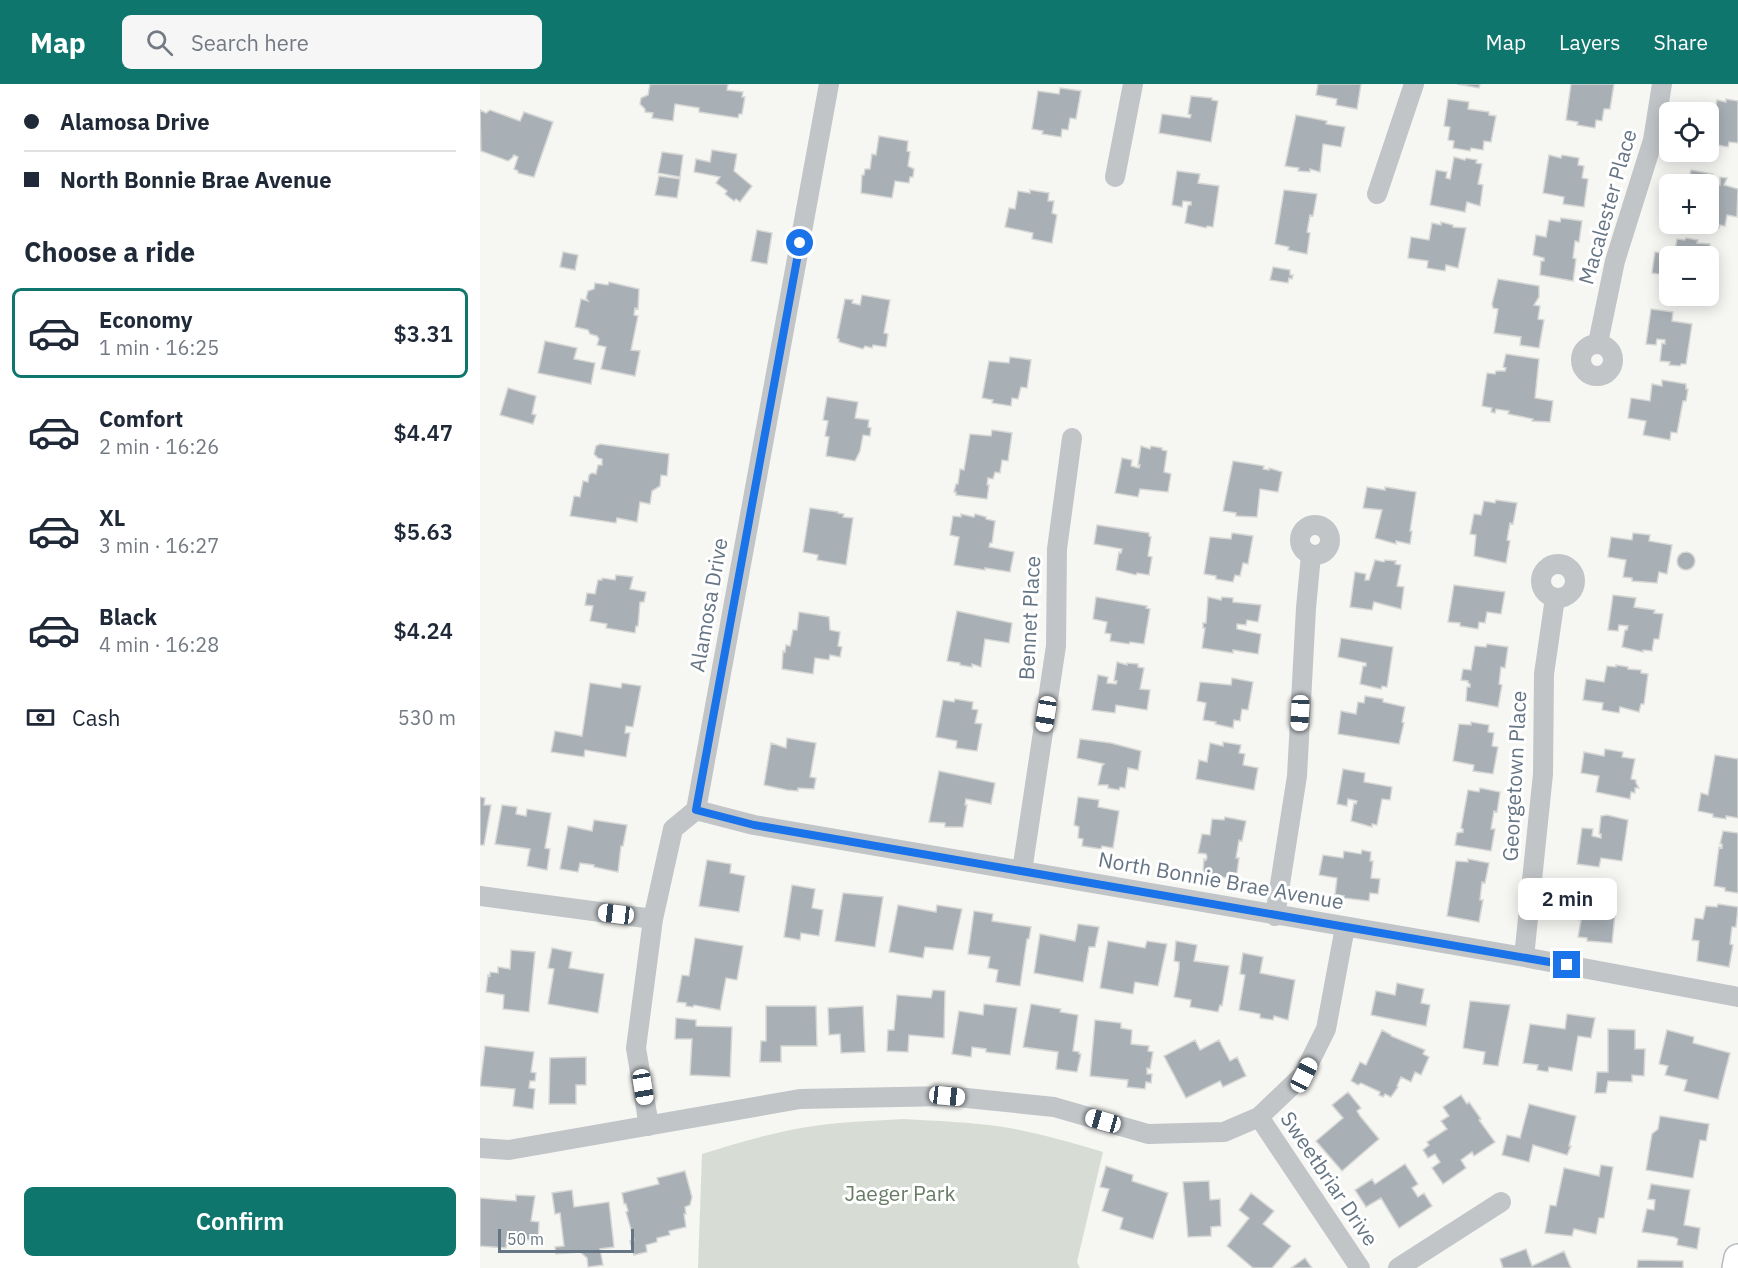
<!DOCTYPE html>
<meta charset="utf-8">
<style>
body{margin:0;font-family:"IBM Plex Sans",sans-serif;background:#f6f6f7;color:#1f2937;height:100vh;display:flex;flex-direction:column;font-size:22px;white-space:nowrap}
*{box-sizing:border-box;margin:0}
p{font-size:20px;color:#747a83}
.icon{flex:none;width:33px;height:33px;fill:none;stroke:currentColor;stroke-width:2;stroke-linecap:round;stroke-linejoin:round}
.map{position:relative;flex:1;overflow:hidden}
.drawer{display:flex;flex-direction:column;background:#fff;width:480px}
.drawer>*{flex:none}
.top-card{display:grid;align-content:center;height:132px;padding:0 24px;background:#fff}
.buttons{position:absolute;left:1179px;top:18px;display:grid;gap:12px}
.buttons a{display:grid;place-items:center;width:60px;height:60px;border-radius:9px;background:#fff;box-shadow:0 3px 15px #0003;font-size:30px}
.scale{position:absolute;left:18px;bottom:15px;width:136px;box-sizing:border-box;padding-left:6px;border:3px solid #657584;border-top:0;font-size:16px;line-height:21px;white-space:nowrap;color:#657584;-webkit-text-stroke:4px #fff;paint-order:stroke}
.end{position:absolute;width:27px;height:27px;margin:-14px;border:8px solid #1a73e8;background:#fff;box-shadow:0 0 0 3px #fff}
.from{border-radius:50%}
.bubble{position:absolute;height:42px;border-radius:9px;background:#fff;box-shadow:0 3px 15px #0003;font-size:20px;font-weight:600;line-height:42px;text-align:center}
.car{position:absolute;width:18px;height:36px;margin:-18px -9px;border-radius:8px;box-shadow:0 0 4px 2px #0007;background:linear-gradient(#fff 24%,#345 0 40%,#fff 0 76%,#345 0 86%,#fff 0)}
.top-card b{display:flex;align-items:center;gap:21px;height:57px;font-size:22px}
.top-card b+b{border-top:2px solid #e0e1e3}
.top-card i{width:15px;height:15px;background:#1f2937}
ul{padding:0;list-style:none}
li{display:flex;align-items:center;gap:18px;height:90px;margin:0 12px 9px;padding:0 12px;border:3px solid transparent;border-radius:9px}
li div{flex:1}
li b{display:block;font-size:22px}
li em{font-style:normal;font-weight:600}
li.on{border-color:#0f766e}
li>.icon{width:54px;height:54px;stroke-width:1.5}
h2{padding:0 24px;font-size:27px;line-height:72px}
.pay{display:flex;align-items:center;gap:15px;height:66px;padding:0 24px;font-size:22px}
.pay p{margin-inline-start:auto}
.primary-button{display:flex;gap:12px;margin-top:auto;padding:12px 24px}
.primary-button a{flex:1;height:69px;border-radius:9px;background:#0f766e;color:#fff;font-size:24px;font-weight:600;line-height:69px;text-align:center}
header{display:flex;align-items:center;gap:36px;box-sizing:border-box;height:84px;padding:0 30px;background:#0f766e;color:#fff}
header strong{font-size:28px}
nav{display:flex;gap:33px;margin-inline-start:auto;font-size:21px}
.search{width:420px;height:54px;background:#f6f6f7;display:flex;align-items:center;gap:15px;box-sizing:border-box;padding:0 21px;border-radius:9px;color:#747a83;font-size:22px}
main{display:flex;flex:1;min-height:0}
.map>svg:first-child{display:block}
</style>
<header>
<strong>Map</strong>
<div class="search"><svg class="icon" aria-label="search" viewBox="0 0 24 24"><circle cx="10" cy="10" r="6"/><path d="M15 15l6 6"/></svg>Search here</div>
<nav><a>Map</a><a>Layers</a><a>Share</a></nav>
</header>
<main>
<section class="drawer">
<div class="top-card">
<b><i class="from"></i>Alamosa Drive</b>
<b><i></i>North Bonnie Brae Avenue</b>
</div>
<h2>Choose a ride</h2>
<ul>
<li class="on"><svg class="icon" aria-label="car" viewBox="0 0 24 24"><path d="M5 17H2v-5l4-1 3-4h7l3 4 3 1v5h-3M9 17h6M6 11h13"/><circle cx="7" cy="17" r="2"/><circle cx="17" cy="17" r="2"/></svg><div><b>Economy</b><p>1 min · 16:25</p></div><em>$3.31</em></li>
<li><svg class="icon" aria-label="car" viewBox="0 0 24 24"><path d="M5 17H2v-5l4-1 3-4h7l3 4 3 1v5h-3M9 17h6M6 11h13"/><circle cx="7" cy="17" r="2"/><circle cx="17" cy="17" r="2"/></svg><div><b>Comfort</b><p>2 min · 16:26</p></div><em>$4.47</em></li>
<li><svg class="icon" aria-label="car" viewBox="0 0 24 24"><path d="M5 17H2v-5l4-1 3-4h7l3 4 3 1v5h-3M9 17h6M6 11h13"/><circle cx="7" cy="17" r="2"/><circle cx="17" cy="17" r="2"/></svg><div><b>XL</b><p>3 min · 16:27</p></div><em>$5.63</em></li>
<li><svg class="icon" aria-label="car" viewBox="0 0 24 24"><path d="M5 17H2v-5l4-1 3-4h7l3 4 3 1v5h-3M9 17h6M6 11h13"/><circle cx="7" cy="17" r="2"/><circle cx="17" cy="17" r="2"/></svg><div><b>Black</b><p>4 min · 16:28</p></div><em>$4.24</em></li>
</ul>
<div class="pay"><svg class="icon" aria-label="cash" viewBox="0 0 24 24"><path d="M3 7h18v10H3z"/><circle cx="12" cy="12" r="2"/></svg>Cash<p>530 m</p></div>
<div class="primary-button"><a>Confirm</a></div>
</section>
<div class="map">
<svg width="1258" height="1184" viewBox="0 0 1258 1184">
<rect width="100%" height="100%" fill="#f6f6f3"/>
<path fill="#d7ddd4" d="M423 1035C457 1037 490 1038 524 1043 558 1049 590 1058 623 1068L597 1178 600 1184H218L222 1070C255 1060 287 1050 321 1044 355 1038 389 1037 423 1035Z"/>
<path fill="#a8b0b6" stroke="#d7d7d5" stroke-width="1.5" d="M170 0H248L247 6 263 8 262 13H265L262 30H259L258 34 219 28V24L195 20 193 37 172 34 173 29 165 28V25L160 20 161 14 168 11Z
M838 0H881L877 25 856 21 857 15 836 11Z
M977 0H1000L999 4Z
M1091 0H1134L1130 25H1124L1122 37 1116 36 1115 44 1097 41 1098 38 1086 36Z
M580 4 601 7 596 35 590 34 588 46 582 45 581 53 562 50 563 47 552 45 558 7 579 10Z
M711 12 732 14V16L738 17 731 58 679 49 682 30 710 34 711 31 708 30Z
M968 15 989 18 988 25 1009 28V31L1016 32 1011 58 1004 57 1003 66 991 64 990 67 973 64 974 57 968 56 970 43 964 42Z
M1246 15 1258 17V59L1249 58 1248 63 1232 60 1233 53H1228V32L1234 33 1237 16 1246 18Z
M0 26 6 29 10 26 40 37 44 28 73 38 54 93 38 89V87L34 85 38 73 34 71 32 74 28 77 1 67Z
M816 31 847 37 846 40 865 43 861 63 843 60 840 88 830 85V88L818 87 819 84 805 82Z
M399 52 428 57 427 67 430 68 428 82 434 85 433 93H430L429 99 415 97 412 114 381 109 382 91H384L385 85H390L392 70 396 71Z
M232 66 257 70 254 87 272 102 260 118 256 115 254 117 245 110 247 107 236 99 240 93 214 88 216 75 230 78Z
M182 68 203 71 200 93 178 89Z
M1069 71 1081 74 1082 71 1099 74 1098 81 1104 82 1102 94 1108 95 1104 123 1083 120 1084 113 1063 109Z
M974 73 985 76 986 74 997 76 996 79 1002 80 998 100 1003 101 1000 122 987 118 985 128 950 121 956 86 967 88 966 94 970 95Z
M1211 86 1233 90 1231 99 1240 101V93L1247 94 1244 101 1258 105 1257 133 1247 131 1245 142 1240 141 1239 144 1229 142 1228 100H1208Z
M697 87 720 90 718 99 739 102 733 143 727 142 726 144 705 139 708 121H711V118L703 117 702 123 692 121Z
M179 92 200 95 197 114 175 111Z
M550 106 569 109 568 117H574L572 129 577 131 572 159 552 155 553 149 525 143 529 124 535 125 538 107 550 109Z
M804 106 837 110 833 132 830 131 827 148 830 149 827 170 808 166 809 163 795 160Z
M1081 134 1102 137 1099 158 1095 157 1093 174 1096 175 1093 197 1060 191 1061 177H1064V174L1053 171 1056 151 1066 153 1069 136 1080 138Z
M961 138 973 141V143L986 144 978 184 966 181 965 187 947 184 948 177 928 174 931 153 949 156 952 139 961 141Z
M277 146 292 149 287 180 271 177Z
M1206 154 1218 156 1217 159 1230 160 1229 167 1233 168 1231 181H1228V172H1190V192L1172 189 1175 168 1194 171 1197 155 1205 156Z
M83 168 98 171 95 186 80 183Z
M793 183 810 186V191H813L812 195 809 194 808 199 790 196Z
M1018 195 1059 202V213L1054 221 1060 222 1058 235 1064 236 1059 264 1040 261 1041 253 1014 249 1018 225 1013 224 1012 220Z
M129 198 159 205 158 225 155 224 154 231 158 232 151 266 160 267 155 292 121 285 126 263 117 261 119 255 117 252 110 250 108 246 95 243 101 215 108 217 106 214 108 207 114 205 115 199 128 201Z
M382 211 410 216 404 249 408 250 406 263 393 261 392 264 385 262 383 265 359 258V255L357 254 365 215 373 216 372 219 380 221Z
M1171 225 1193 228 1192 237 1212 240 1206 280H1201L1200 282 1189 281 1190 278 1180 277 1182 259 1185 260V256L1177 255 1176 261 1166 260Z
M65 257 97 264 94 275 115 279 111 300 58 289Z
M1026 270 1059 275 1055 314 1073 317 1070 338 1052 337 1053 335 1028 330 1029 327 1016 325 1015 329 1011 328 1012 324 1002 322 1007 289 1015 290 1016 287H1025L1026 284 1023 283Z
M530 273 551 276 547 304 541 303 538 315 532 314 531 322 512 319 513 316 502 314 509 277 529 279Z
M1182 296 1206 300V305H1208L1206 317H1203L1197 349 1191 348 1190 356 1163 351 1166 337 1148 334 1151 314 1170 317 1172 300 1182 302Z
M28 304 56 312 52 330 56 331 53 340 20 331Z
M347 313 378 318 375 334 389 336 388 343 391 344 390 352 383 351 380 367 375 377 346 372 349 353 345 352 348 337 343 336Z
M512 346 532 349 528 377 522 376 520 389 515 388 513 395 508 394 507 401H509L507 415 476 411V408H474L476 400H478L480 385 484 386 490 350 511 352Z
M120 360 189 370 187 392 181 391 180 402 172 407 170 420 160 418 157 438 137 434 136 439 90 432 94 412 100 413 103 397 108 398 109 391 112 389 116 390 118 381H122V375L118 374 114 370 116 362Z
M661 362 670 365 671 362 682 364V366L687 367 684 388 691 390 688 408 660 405 658 413 635 409 642 374 652 376 651 382 659 384 660 381H658Z
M753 377 784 382 783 385 789 386V384L802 388 798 408 780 405 777 433 756 432V429L743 427Z
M887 403 905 406V403L936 408 930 447H932L930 460 916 457V460L895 454 902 426 883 424Z
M1016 416 1037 419 1033 440 1030 439 1027 456 1030 457 1026 479 994 472 996 451 990 450 994 430 1001 431 1004 417 1015 419Z
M330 424 358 428V429L364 430 363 433 373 434 366 481 337 476 338 471 323 468Z
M481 430 494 433 495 430 506 433V435L515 437 512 459H510L509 463 534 468 530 488 505 484V486L474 481 479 453 470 451 473 432 481 433Z
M617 441 669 449V452L671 453 668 472 672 473 669 491 657 489 656 491 636 486 639 468 641 469 642 465 614 460Z
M752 449 773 452 768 480 763 479 760 492 755 491 753 498 736 495V492L724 490 730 453 751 455Z
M1153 449 1170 451 1169 457 1192 461 1187 490 1179 488 1177 499 1152 497V494L1143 493 1146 476 1128 473 1131 453 1152 456Z
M1197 477a9 9 0 1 1 18 0a9 9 0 1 1-18 0Z
M895 476 904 478 905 476 916 477 915 480 921 481 917 502 924 503 921 525 894 518 892 526 870 523 875 488 886 490 885 496H889Z
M136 491 153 493 150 505 166 508 164 518H160L158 542H156L155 549 126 544 127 540 110 537 113 522 105 521 107 509 115 510 118 496H122V494L135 496Z
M974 501 1025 508 1021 530 1007 528 1005 539 999 538 998 545 980 542V539L968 538Z
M1133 511 1156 514 1154 523 1175 526 1174 529 1183 530 1179 555H1174L1172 567 1163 566V568L1142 563 1145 546H1147L1148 542 1139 541 1138 547 1128 546Z
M616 513 667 522 666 524 670 525 664 560 650 558 649 560 630 557 631 550 625 549 627 538 613 535Z
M728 513 741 516 742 513 753 514V518L781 521 778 538 767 536 766 541 757 540V545L781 550 778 570 753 566V569L722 564 725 544H723V539H726Z
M477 527 532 539 529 559 505 555 501 583 492 580V583L480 581V579L467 577Z
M319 528 349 533 350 546 360 548 358 562 362 563 360 573 350 571 349 576 335 574 333 590 302 585 303 567 305 568 306 561 310 562 313 546H317Z
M861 554 913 563 907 603 902 602 901 605 880 600 883 582H886V579L858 573Z
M1007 560 1028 563 1025 584 1021 583 1019 600 1022 601 1018 623 986 617 987 603H990V600L988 599V597L981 596 983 585 991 586 995 562 1006 563Z
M637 578 647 581V579L658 580V583L664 584 660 605 670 606 667 626 636 621 635 629 612 626 618 591 628 593 627 599 636 600 637 597H634Z
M1136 581 1148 583V585L1161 586V589L1168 590 1164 620H1161L1159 628 1140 623 1139 629 1122 626 1123 619 1103 616 1106 595 1124 598 1127 582 1136 583Z
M752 594 773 598 768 626 762 625 760 637 754 636 753 644 735 640 736 638 723 636 726 619 717 617 720 598 751 601Z
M110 599 141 604 142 599 161 602 153 643 146 642 145 649H150L146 673 105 666 104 673 71 668 75 647 102 652Z
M885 612 903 615V618L925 623 922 638 924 639 919 660 858 650 861 627 876 630 878 618 884 619Z
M475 615 493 618 492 625 498 626 495 639 502 640 497 667 476 664 477 657 456 653 463 616 474 618Z
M991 638 1009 641 1008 648 1014 649 1012 662 1018 663 1013 690 993 687 994 681 973 677 979 640 991 641Z
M307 654 336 659 330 693 336 694 334 705 318 704V707L307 706 284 701 291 659 306 664Z
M600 655 631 659 661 667 658 686 648 684 645 704 640 703 639 706 628 704V701H618L622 682 624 680 597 674Z
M743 658 761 661 759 669 765 670 763 681 778 684 774 706 716 695 719 676 727 678 730 659 743 662Z
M1125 665 1143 668 1142 673 1155 675 1151 695 1156 696V699L1159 704H1155V709L1151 708 1150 715 1116 708 1119 692 1101 689 1104 668 1124 672Z
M1235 671 1258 675V734L1246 732V735L1233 733V730L1218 727 1221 709 1228 711Z
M863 685 885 689 884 698 912 703 910 716 902 715 897 741 892 740V743L871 737 874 719 876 720 877 717 868 715 867 722 857 720Z
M459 687 515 699 511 720 486 715 485 721H487L483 743H465V739L449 738Z
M1000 704 1020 708 1017 728 1014 727 1011 745H1015L1011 767 975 761 977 749 983 748V745L981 744 988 706 999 708Z
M0 713 5 714 4 721H11L4 761H0Z
M598 713 619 716 618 723 639 727 633 764 622 762 621 765 602 762 603 755 598 754 599 743 594 741Z
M22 721 37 723 36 730 46 732 47 725 71 729 65 764 70 765 67 786 47 782 50 765 15 760Z
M1127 731 1148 736 1142 777 1121 774 1119 783 1097 780 1102 744 1113 745 1112 752 1121 754V750H1119L1121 732Z
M745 733 766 737 762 757 759 756 756 774H759L756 796 723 789 724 775 726 776 727 773 726 770 718 769 722 750 730 751 732 735 744 736Z
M114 736 147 741 143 762H141L138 788 114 783V781L100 779 98 788 80 785 88 742 112 747Z
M1243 747 1258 749V809L1245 807V804L1234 802 1239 763 1242 764V760H1240Z
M882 766 891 768 890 777H893L891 794 900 795 898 810 890 809 889 817 863 814 864 812 855 811 857 794 839 791 843 771 863 774 864 767 881 770Z
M988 775 1009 779 1005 799 1002 798 1000 816H1003L999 838 967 832 976 777 988 778Z
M227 776 251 780 250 789 265 792 259 828 219 822Z
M312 801 335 805 332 824 343 826 339 852 321 849 320 856 304 853Z
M363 809 403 813 395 863 355 857Z
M1108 809 1125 812 1124 818 1136 820 1132 859 1107 857V854L1098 853 1101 836 1082 833 1086 813 1106 816Z
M1238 820 1258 823 1256 843H1252L1250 860 1253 861 1249 883 1217 877 1219 857 1212 856 1215 834 1223 835 1226 822 1237 823Z
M418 821 456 828 457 821 482 825 473 866 445 863 443 874 409 868Z
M494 827 513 830 512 837 551 843 549 855H547L540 902 516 898 518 886 508 884 510 873 488 870Z
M598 840 619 843 615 863H609L603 898 554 889 560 850 595 857Z
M215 854 263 862 257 896 246 894 240 926 214 921 213 923 206 922V919L197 918 202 891 209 892Z
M628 857 665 864 667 857 687 860 678 902 655 898 653 910 620 904Z
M696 857 717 861 714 877 749 882 742 922 740 921 738 928 710 923 711 916 694 913 699 885V878L694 877Z
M72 864 92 868 89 884 124 890 118 929 68 920 74 885 68 884Z
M31 866 55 868 49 928 23 925 24 911 6 908 8 891 10 892V888L18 889V883L30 885Z
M763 869 783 873 780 889 815 896 808 936 794 932 793 936 780 934V930L759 926 765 891 760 890Z
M917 899 944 905 941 919 950 921 946 942 891 931 896 907 915 911Z
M453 906 465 907 464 954 429 951 428 968 407 967 408 946H414L417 911 451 914Z
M990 917 1030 921 1018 982 1003 980 1005 968 983 964Z
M504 920 537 924 530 971 506 968V965L492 963 491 973 472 970 479 927 503 931Z
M551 920 581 925 580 928 598 931 593 967 599 968V970H601L597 988 576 985 578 968 543 963Z
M286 922H336L337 962H301V978H280L281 957H286Z
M383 922 385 968 361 969 360 950 349 951 348 924Z
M1087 930 1115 934 1111 954 1098 952 1092 987 1069 983 1068 988 1057 986 1058 981 1043 979 1050 940 1085 945Z
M196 934 216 936V942L252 943 250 993 210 991 212 955H195Z
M615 936 641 939V944L652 946 651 960 669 962 668 967 673 968 670 985 667 984V990H672L671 999 666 998 665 1005 647 1003 648 996 610 992Z
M1128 945 1155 946V965H1165L1164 992 1152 991V998L1128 997 1126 1009H1115L1117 988H1128Z
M902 946 911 951V952L945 966 943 970 949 973 941 991 935 988 931 998 921 993 917 1002 918 1003 911 1013 905 1010 903 1013 899 1011 900 1008 881 999 878 1001 871 997 880 978 886 981Z
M1187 946 1214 953 1213 959 1250 969 1238 1015 1204 1007 1207 996 1185 991 1188 982 1179 980Z
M715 956 720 966 739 956 750 977 757 973 766 992 743 1003 740 997 706 1014 684 972Z
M5 962 54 968 51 988 56 989 55 997H50L49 1004 55 1005 53 1025 33 1022 35 1005 0 1002Z
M106 973V1001H96V1020H69L70 974Z
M868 1008 881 1024 877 1027 880 1032 899 1055 862 1087 836 1057 863 1034 852 1021Z
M981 1011 987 1020 989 1018 1001 1035 999 1036 1015 1058 994 1072 992 1068 981 1076 986 1084 963 1100 952 1084 960 1078 955 1070 948 1074 943 1066 949 1061 947 1058 967 1045 961 1037 969 1032 963 1023Z
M1049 1020 1096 1032 1089 1062H1091L1087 1071 1053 1061 1049 1078 1022 1071 1027 1051 1040 1054Z
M1180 1032 1229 1040 1226 1057 1220 1056 1213 1094 1166 1086 1172 1050 1178 1045Z
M925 1080 938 1100 932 1104 938 1113 944 1109 952 1122 919 1144 901 1114 886 1123 875 1106 892 1095 895 1100Z
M1121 1081 1133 1083 1124 1134H1119L1116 1150 1094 1145 1092 1152 1065 1149 1070 1121 1076 1122 1084 1084 1119 1092Z
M626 1082 653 1091 652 1097 688 1109 673 1155 640 1145 643 1134 622 1127 629 1105 620 1103Z
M205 1087 212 1113 210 1121 205 1123 206 1130H204L206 1143 189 1147 190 1151 177 1154V1158L166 1161 167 1168 154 1171 150 1157 154 1156 146 1128 148 1127 146 1120H144L142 1109 179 1100 177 1094Z
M729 1097 730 1116 740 1115 741 1142 731 1143V1152L708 1153 703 1098Z
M1171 1100 1210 1106 1204 1141 1220 1144 1217 1165 1197 1161 1198 1155 1194 1153 1162 1148 1167 1125 1174 1126 1175 1116 1168 1115Z
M92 1106 94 1123 129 1118 134 1163 120 1165 123 1181 108 1183 107 1174 100 1168 76 1170 75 1163 84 1162 80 1129 75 1130 72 1109Z
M771 1109 794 1127 783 1140 811 1162 792 1184H773L747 1162 769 1134 759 1126Z
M36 1111 55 1112 51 1137 59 1138 58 1157 27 1154 26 1164 0 1162V1114L36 1117Z
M1046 1165 1052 1182 1084 1167 1091 1184H1023L1020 1175Z
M825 1174 832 1184H811Z
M1158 1176 1203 1177V1184H1157Z"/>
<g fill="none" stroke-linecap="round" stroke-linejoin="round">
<defs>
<path id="secondary" d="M1256 1184 1258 1174"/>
</defs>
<use href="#secondary" stroke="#b6babf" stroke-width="30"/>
<path stroke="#c1c5c8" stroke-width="20" d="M635 93 653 0
M897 110 934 0
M1118 259 1135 177 1173 56 1182 0
M1101 276a16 16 0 1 1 32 0a16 16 0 1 1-32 0Z
M820 456a15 15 0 1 1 30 0a15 15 0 1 1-30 0Z
M1061 497a17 17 0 1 1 34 0a17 17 0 1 1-34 0Z
M216 726 274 741 1044 873 1258 913
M542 787 576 562 577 465 592 354
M0 812 173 835
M795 832 817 692 826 524 831 471
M1044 873 1063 690 1064 590 1075 514
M779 1033 880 1184
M169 1042 156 964 173 835 193 745 216 726 349 0
M0 1064 29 1066 320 1015 467 1012 574 1023 668 1050 744 1048 779 1033 823 991 846 945 865 843
M918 1184 1021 1118"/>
<use href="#secondary" stroke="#fff" stroke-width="27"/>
</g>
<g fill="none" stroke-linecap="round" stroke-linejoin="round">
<path stroke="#1a73e8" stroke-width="8" d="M320 159 216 726 274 741 1087 881"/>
</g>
<g text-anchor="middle" stroke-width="6" stroke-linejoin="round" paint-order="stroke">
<g font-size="21" fill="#657584" stroke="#fff">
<text transform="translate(1128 123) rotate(-74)" y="7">Macalester Place</text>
<text transform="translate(229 521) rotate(-80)" y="7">Alamosa Drive</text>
<text transform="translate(550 534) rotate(-87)" y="7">Bennet Place</text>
<text transform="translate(1035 692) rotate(-87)" y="7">Georgetown Place</text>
<text transform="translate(741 797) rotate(10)" y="7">North Bonnie Brae Avenue</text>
<text transform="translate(849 1095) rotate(56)" y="7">Sweetbriar Drive</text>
</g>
<g font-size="21" fill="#687b64" stroke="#fff">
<text x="420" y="1117">Jaeger Park</text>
</g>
</g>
</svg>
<div class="buttons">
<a><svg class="icon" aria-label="locate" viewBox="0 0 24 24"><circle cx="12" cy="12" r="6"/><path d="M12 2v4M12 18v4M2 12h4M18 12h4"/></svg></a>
<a>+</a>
<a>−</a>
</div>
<div class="scale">50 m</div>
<i class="end from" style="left:320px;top:159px"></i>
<i class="end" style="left:1087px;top:881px"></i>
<div class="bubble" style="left:1038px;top:794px;width:99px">2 min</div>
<i class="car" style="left:820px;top:629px;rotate:183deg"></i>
<i class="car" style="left:566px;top:630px;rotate:189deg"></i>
<i class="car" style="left:136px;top:830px;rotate:277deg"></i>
<i class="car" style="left:824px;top:991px;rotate:27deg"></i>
<i class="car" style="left:163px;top:1003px;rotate:171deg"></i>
<i class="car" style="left:467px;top:1012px;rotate:96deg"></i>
<i class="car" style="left:623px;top:1037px;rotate:286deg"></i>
</div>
</main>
